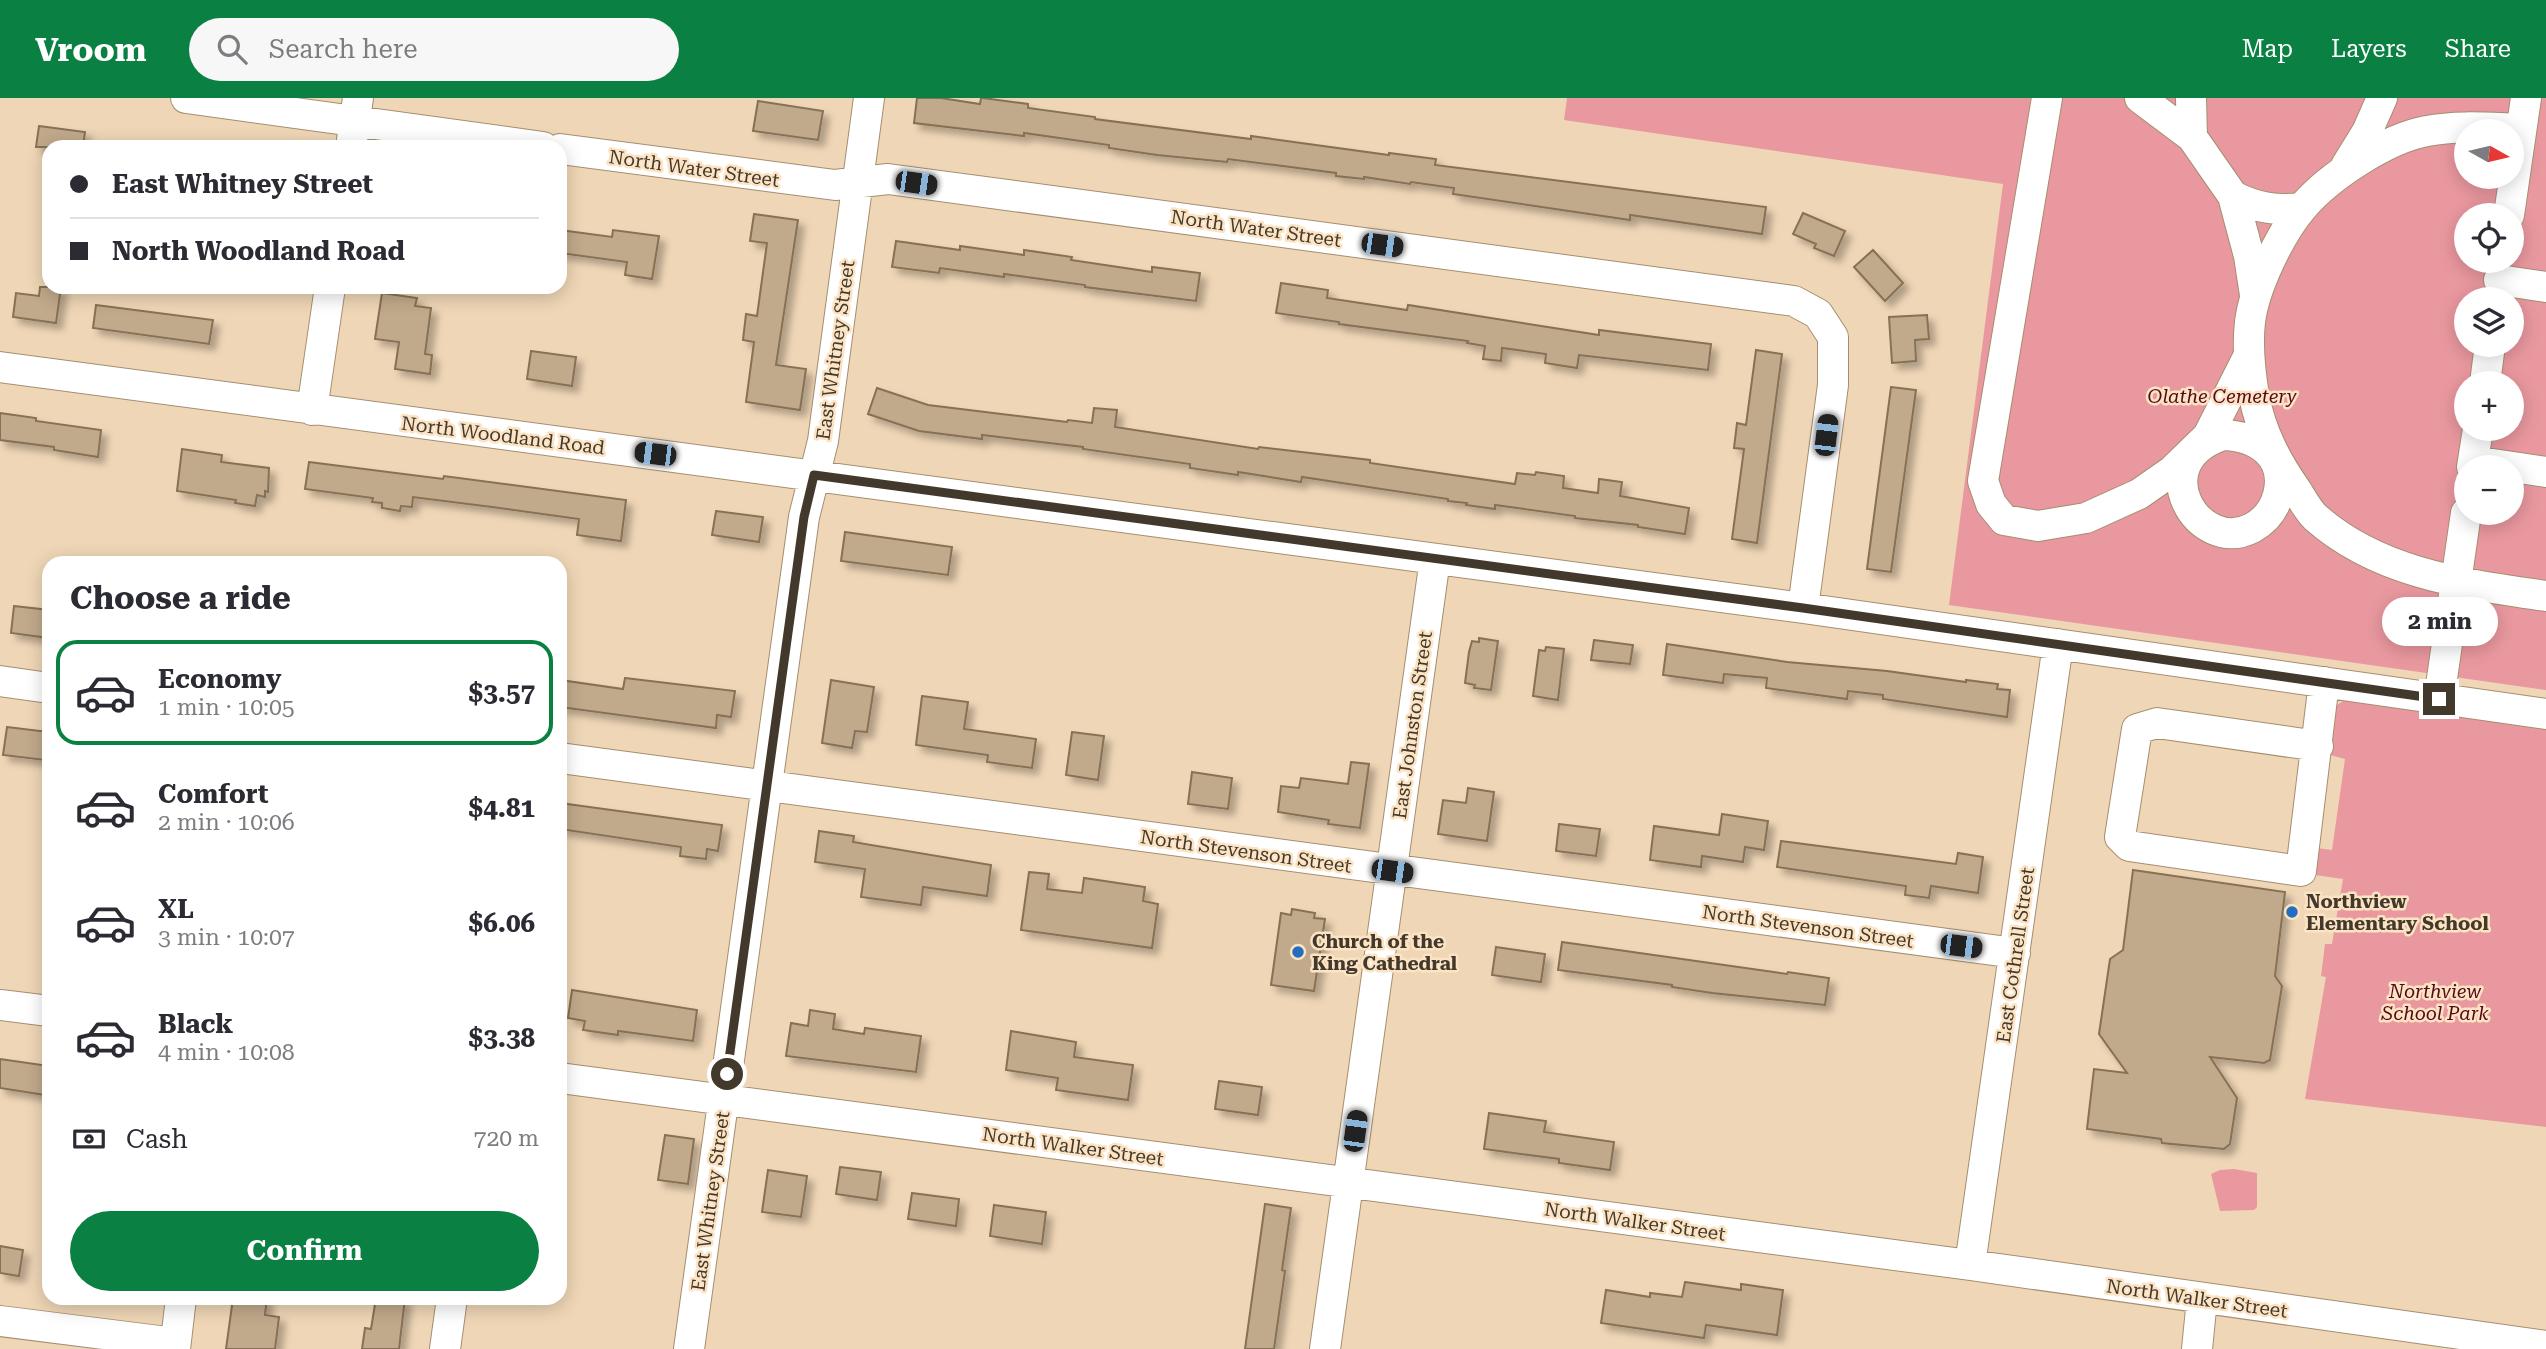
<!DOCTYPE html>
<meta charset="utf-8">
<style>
body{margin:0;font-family:"Roboto Serif",serif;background:#f7f7f7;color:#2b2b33;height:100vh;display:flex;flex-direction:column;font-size:26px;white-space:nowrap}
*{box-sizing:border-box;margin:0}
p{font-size:23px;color:#7c7c81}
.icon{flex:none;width:38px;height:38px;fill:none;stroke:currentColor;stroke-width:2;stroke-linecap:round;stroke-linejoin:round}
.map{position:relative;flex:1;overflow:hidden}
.sheet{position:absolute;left:42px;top:458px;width:525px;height:749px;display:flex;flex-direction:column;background:#fff;border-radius:21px;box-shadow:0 4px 18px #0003}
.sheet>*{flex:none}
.guide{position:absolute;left:42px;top:42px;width:525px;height:154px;border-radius:21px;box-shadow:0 4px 18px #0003;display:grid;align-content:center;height:154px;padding:0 28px;background:#fff}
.needle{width:46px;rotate:98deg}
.tools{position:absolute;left:2454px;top:21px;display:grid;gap:14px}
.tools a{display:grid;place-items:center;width:70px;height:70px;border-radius:50%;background:#fff;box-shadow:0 4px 18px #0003;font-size:35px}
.end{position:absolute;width:32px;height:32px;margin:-16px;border:9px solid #42392c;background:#fff;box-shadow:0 0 0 4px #fff}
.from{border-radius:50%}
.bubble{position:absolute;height:49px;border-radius:24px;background:#fff;box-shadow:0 4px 18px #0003;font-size:23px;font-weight:700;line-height:49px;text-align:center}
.car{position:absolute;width:21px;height:42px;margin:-21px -10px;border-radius:9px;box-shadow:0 0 5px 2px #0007;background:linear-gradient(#222 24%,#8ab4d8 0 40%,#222 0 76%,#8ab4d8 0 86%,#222 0)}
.guide b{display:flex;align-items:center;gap:24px;height:66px;font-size:26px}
.guide b+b{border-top:2px solid #e1e1e2}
.guide i{width:18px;height:18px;background:#2b2b33}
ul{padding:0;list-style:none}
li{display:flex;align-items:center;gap:21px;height:105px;margin:0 14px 10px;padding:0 14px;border:4px solid transparent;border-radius:21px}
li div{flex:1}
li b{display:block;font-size:26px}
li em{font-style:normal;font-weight:700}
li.current{border-color:#0b8043}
li>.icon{width:63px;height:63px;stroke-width:1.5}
h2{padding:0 28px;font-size:32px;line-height:84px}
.pay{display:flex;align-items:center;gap:18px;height:77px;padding:0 28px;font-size:26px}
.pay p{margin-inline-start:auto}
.primary-button{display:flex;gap:14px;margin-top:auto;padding:14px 28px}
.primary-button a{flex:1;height:80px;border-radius:42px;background:#0b8043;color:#fff;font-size:28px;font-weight:700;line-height:80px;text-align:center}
header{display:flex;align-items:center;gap:42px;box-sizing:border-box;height:98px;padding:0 35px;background:#0b8043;color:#fff}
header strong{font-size:33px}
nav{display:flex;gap:38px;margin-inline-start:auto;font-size:24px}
.search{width:490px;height:63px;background:#f7f7f7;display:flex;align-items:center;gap:18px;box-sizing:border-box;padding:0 24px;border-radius:38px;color:#7c7c81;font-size:26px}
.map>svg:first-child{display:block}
</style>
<header>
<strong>Vroom</strong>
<div class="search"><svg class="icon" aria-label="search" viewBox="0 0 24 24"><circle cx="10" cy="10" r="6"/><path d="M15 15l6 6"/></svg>Search here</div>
<nav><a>Map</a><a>Layers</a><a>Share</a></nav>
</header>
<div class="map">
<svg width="2546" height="1251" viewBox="0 0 2546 1251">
<defs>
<filter id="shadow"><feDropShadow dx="6" dy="6" stdDeviation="3.5" flood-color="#0004"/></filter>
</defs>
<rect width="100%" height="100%" fill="#efd6b6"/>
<path fill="#ea989f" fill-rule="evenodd" d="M1567 0H2546V592L1949 507 2003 86 1564 22ZM2466 33H2511V79H2466ZM2466 117H2511V163H2466ZM2466 201H2511V247H2466ZM2466 285H2511V331H2466ZM2466 369H2511V415H2466Z
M2349 599 2546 627V1029L2305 1001 2326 879 2321 878 2325 846H2332L2343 781 2315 777 2312 768 2316 750 2332 752 2345 661 2330 657 2334 609Z
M2234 1071 2257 1075V1109L2254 1112 2220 1113 2211 1076 2220 1072Z"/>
<path fill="#c1a98b" stroke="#877154" stroke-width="2" filter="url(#shadow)" d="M917 0H941L980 6 981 0H983L1028 6V10L1095 19V21L1251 41V38L1389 57V55L1436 61 1435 67 1766 109 1762 136 1630 117V122L1453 96 1454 90 1411 84 1410 86 1364 79V81L1336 78V75L1228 61 1227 64 1157 57 1109 50V47L1024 35V38L914 25Z
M758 3 823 13 818 42 753 33Z
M39 28 85 34 83 49H36Z
M1803 115 1845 133 1834 158 1814 150 1816 146 1793 136Z
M754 116 798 122 776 267 806 271 800 312 746 304 754 244 743 242 746 216 757 218 767 145 750 143Z
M560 132 612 139 613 132 659 138 652 181 625 177 627 164 560 155Z
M896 143 960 152V148L1024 157V152L1072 159 1071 162 1152 174V169L1200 175 1196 203 1085 189V187L1004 176V179L940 170 939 175 892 169Z
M1873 152 1903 185 1885 203 1854 169Z
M1281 185 1328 192 1327 200 1407 212 1408 207 1599 237V232L1711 246 1708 272 1579 257 1577 270 1545 265 1546 256 1502 250 1501 263 1483 261 1485 248 1467 245 1468 243 1339 226V224L1276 215Z
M40 189H61L56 225 13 219 16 195 39 198Z
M382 195 417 200 415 208 431 210 425 256 432 257 430 276 395 271 399 244 375 241Z
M96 207 213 222 209 246 93 230Z
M1927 217 1929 241 1915 242 1916 263 1892 265 1889 219Z
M1756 252 1782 256 1757 445 1732 441 1744 351 1734 350 1737 325 1746 327Z
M531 253 576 259 572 288 527 281Z
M1891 289 1916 292 1891 474 1867 471Z
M877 290 928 307 1067 324 1068 322 1092 325 1094 310 1117 312 1115 329 1258 351 1259 349 1370 362V365L1515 386 1517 375 1535 377 1536 374 1564 378 1563 390 1598 395 1599 381 1622 384 1620 398 1689 410 1685 436 1638 429V427L1575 420V418L1495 407V411L1466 407 1467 405 1448 403V401L1302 379 1301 384 1238 374V377L1190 370V366L1083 351V349L982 337V341L919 333 868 316Z
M0 315 36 320V323L101 332 98 359 54 352V349L0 342Z
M182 351 222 357 221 364 269 370 268 394 265 393V399L257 397 255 408 235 405 236 402 177 393Z
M309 364 443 381 444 378 626 402 621 443 577 437 579 421 492 409 413 399 412 409 401 408 400 413 382 410V405L372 404 373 400 305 391Z
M716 413 763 419 759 444 712 437Z
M845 434 952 449 948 477 841 463Z
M14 508 49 512V540L11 535Z
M1479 540 1498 543 1491 592 1474 590 1475 587 1465 585 1469 554 1472 543 1479 544Z
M1594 542 1633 547 1630 566 1591 562Z
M1667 546 1787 564 1887 573 1966 584V582L1998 586 1997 591 2010 592 2007 619 1883 601V597L1848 593 1847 601 1766 590 1767 580 1724 576 1723 585 1663 577Z
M1546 549 1564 551 1558 602 1533 598 1539 552 1545 553Z
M625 580 735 593 731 619 717 617 716 630 560 609V582L623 591Z
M831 582 874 589 867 634 855 633 852 650 822 645Z
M922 598 968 604 964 631 1036 641 1032 670 987 664 988 657 916 647Z
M7 629 49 634 45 662 3 657Z
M1072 634 1104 638 1098 682 1066 677Z
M1351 664 1369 666 1360 730 1328 726 1329 722 1278 714 1281 688 1299 690 1301 680 1348 686Z
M1192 674 1232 680 1228 711 1188 706Z
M1468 690 1494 694 1487 743 1438 736 1443 702 1466 705Z
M560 705 722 727 718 753 707 751 706 761 680 758 681 749 560 731Z
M1722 716 1768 723 1764 752 1745 749 1743 764 1702 758 1701 769 1650 762 1654 728 1719 737Z
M1559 726 1600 731 1596 758 1556 753Z
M819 733 854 738 853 744 991 767 987 798 923 789 921 807 861 799 865 771 815 764Z
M1781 743 1956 766 1958 755 1983 759 1978 795 1931 788 1929 800 1905 797 1906 788 1777 769Z
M2133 772 2285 794 2275 878 2282 888 2270 962 2264 965 2210 959 2237 1000 2230 1046 2224 1051 2162 1045 2161 1041 2087 1031 2094 971 2127 975 2099 936 2110 861 2123 852Z
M1029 774 1049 776 1047 791 1082 795 1084 780 1145 789 1143 803 1158 806 1152 850 1021 832Z
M1292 811 1315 815 1314 820 1325 821 1314 893 1271 887 1281 815 1291 817Z
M1562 844 1787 876 1788 874 1829 880 1825 907 1712 895 1672 889V887L1558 872Z
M1496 849 1545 856 1541 884 1492 877Z
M572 892 697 912 693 943 618 933V937L583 932 585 923 568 920Z
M810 912 835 916 833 931 864 936 865 930 921 938 916 974 786 958 791 925 808 928Z
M1011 933 1076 944 1074 959 1133 967 1128 1002 1056 992 1058 980 1006 972Z
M0 961 49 968 45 997 0 990Z
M1219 983 1262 989 1258 1017 1215 1011Z
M1489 1015 1546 1023 1544 1034 1614 1044 1610 1072 1559 1065V1061L1484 1051Z
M665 1037 694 1041 688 1086 658 1082Z
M840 1069 881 1074 877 1102 836 1096Z
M768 1072 807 1078 801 1119 762 1114Z
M912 1095 959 1101 956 1128 908 1121Z
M1265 1106 1291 1110 1282 1172 1285 1173 1274 1251H1245Z
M994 1107 1046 1114 1042 1146 990 1138Z
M0 1148 23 1152 19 1178 0 1175Z
M1685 1184 1741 1192V1186L1783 1192 1777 1237 1706 1227 1704 1240 1601 1225 1606 1192 1650 1199V1195L1682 1199Z
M233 1200H267L265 1217 279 1219 275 1251H226Z
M376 1200H405L399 1251H362L365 1230 371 1231Z"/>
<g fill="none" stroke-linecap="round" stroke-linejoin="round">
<defs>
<path id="minor" d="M186 0 543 49
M2047 0 1983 383 1991 406 2004 422 2038 428 2086 420 2139 396 2172 373 2208 338 2249 257
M2140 0 2192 39 2233 98 2249 158 2255 197
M2191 0 2192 39
M2521 31C2490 30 2458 27 2427 33 2387 40 2328 79 2302 110 2280 136 2254 190 2250 224 2247 249 2250 273 2254 298 2261 334 2276 363 2297 393 2302 401 2308 412 2315 419 2379 476 2465 486 2546 498
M351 49 358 0
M560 51 835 87 888 81 1794 203 1818 216 1833 239V287L1803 510
M2346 68 2367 34 2382 0
M2233 98C2257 110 2276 113 2302 110
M2509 117 2526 0
M2499 182 2546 189
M0 269 1803 510 2546 616
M2485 285 2490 247
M312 312 330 189
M2223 337C2258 338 2288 359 2278 397 2274 412 2265 423 2252 430 2198 458 2142 364 2223 337Z
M2473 363 2546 374
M2472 369 2478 331
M0 583 49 590
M2439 601 2466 415
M2318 648 2157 625 2137 631 2120 739 2129 748 2301 773 2324 584
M560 660 2015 855
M0 907 49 913
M560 980 1970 1167 2546 1248
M1970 1167 2058 546
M0 1223 175 1245
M175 1251 181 1200
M445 1251 452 1200
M689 1251 804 419 823 343 869 0
M1325 1251 1435 461
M2197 1251 2202 1201"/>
</defs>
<use href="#minor" stroke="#a58e70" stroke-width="32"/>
<use href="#minor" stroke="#fff" stroke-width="30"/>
</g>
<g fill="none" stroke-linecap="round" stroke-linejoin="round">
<path stroke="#42392c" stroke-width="9" d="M727 976 804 419 814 377 1803 510 2439 601"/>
</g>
<g fill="#256ebf" stroke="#fce3c3" stroke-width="2.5">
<circle cx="2292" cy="814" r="7"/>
<circle cx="1298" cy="854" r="7"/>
</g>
<g text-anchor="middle" stroke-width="5" stroke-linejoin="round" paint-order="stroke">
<g font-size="19" fill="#42392c" stroke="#fce3c3">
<text transform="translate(694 70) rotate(8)" y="7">North Water Street</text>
<text transform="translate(1256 130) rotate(8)" y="7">North Water Street</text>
<text transform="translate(835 252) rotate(-82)" y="7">East Whitney Street</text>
<text transform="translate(503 337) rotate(7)" y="7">North Woodland Road</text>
<text transform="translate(1412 627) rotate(-82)" y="7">East Johnston Street</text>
<text transform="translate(1246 753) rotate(8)" y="7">North Stevenson Street</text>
<text transform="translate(1808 828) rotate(8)" y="7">North Stevenson Street</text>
<text transform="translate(2015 857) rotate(-82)" y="7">East Cothrell Street</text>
<text transform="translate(1073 1048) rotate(8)" y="7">North Walker Street</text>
<text transform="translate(710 1103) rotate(-82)" y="7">East Whitney Street</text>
<text transform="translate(1635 1123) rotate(8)" y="7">North Walker Street</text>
<text transform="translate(2197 1200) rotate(8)" y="7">North Walker Street</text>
</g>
<g font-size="19" font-style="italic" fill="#54091b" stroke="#fce3c3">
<text x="2222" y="305">Olathe Cemetery</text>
<text x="2435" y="900">Northview<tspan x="2435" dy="22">School Park</tspan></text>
</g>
<g font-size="19" font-weight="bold" fill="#42392c" stroke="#fce3c3" text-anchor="start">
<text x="2306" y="810">Northview<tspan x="2306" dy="22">Elementary School</tspan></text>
<text x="1312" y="850">Church of the<tspan x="1312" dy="22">King Cathedral</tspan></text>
</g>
</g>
</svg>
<div class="tools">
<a><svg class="needle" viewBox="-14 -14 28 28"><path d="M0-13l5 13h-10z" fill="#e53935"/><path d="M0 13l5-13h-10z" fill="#7c7c81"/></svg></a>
<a><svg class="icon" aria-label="locate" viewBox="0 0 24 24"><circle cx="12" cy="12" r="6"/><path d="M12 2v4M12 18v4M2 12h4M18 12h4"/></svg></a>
<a><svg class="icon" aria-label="layers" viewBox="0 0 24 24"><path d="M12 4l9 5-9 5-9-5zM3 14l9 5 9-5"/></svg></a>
<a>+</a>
<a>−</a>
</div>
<i class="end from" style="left:727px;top:976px"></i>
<i class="end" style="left:2439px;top:601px"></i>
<div class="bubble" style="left:2382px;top:499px;width:116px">2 min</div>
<i class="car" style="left:916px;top:85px;rotate:98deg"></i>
<i class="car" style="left:1382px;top:147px;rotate:98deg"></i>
<i class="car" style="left:1826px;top:337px;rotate:7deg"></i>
<i class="car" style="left:655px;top:356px;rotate:277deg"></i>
<i class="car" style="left:1392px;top:773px;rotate:98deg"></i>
<i class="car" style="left:1961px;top:848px;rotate:97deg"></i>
<i class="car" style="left:1355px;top:1033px;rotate:8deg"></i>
<div class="guide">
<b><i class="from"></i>East Whitney Street</b>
<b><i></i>North Woodland Road</b>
</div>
<section class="sheet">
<h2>Choose a ride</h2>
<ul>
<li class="current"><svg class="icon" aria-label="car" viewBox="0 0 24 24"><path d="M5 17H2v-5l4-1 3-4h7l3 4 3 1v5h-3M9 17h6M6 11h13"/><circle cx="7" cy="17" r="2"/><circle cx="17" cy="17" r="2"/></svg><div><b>Economy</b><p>1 min · 10:05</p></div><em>$3.57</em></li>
<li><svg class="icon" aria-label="car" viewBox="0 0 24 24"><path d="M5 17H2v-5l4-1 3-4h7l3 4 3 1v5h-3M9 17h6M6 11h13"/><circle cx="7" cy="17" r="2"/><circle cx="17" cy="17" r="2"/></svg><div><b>Comfort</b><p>2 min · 10:06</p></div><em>$4.81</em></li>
<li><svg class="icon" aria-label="car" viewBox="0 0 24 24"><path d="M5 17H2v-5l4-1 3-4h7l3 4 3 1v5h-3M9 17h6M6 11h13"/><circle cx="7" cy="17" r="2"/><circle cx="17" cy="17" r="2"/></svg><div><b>XL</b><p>3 min · 10:07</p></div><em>$6.06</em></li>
<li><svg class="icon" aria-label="car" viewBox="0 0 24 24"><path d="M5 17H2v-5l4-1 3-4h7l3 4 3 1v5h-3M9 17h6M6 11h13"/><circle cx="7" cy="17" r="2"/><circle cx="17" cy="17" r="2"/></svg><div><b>Black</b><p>4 min · 10:08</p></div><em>$3.38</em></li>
</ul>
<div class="pay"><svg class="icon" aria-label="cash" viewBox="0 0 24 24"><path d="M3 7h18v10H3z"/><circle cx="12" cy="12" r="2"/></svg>Cash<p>720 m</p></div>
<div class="primary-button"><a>Confirm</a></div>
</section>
</div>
